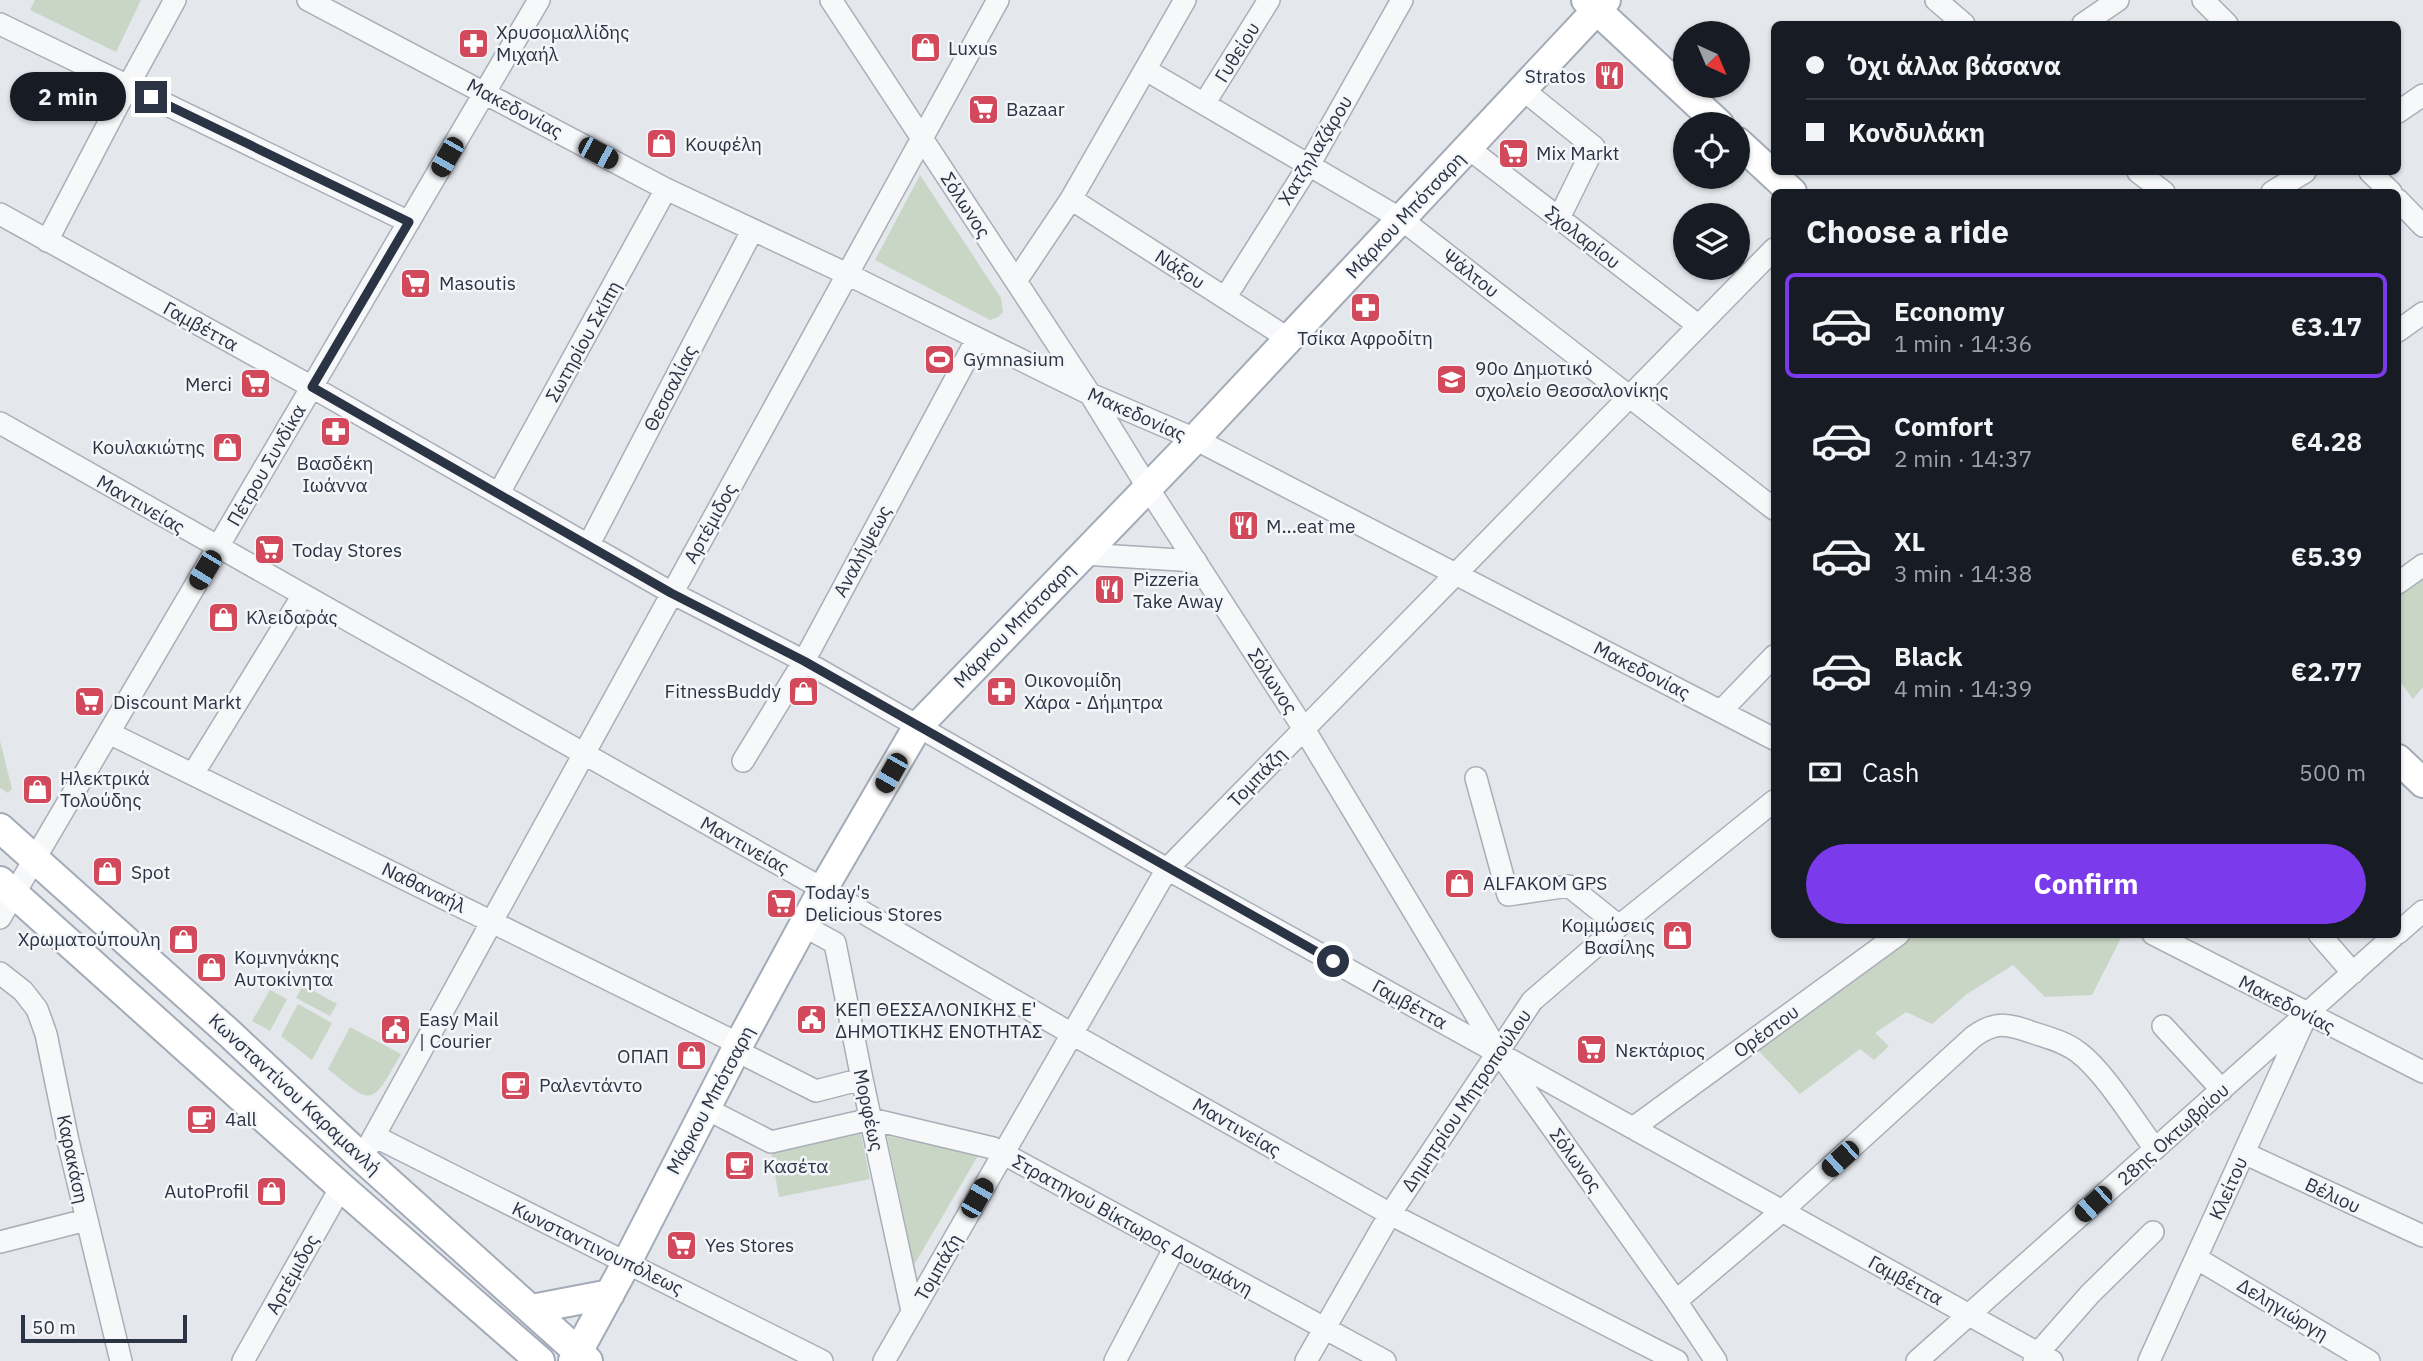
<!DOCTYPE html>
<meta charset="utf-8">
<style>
body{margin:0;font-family:"IBM Plex Sans",sans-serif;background:#20242c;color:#f1f3f6;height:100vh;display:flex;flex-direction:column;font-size:26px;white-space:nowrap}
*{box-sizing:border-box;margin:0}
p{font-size:23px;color:#9ea1a6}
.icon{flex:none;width:38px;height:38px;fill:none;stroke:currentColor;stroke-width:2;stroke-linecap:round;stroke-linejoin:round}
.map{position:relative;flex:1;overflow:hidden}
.side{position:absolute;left:1771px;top:189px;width:630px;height:749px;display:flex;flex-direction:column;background:#171b24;border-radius:10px;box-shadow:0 2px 5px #0004}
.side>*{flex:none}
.banner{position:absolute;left:1771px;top:21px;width:630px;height:154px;border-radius:10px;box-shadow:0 2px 5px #0004;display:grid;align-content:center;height:154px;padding:0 35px;background:#171b24}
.needle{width:46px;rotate:136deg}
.fabs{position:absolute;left:1673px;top:21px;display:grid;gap:14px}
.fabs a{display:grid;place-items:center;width:77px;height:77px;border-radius:50%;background:#171b24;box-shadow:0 2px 5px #0004;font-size:35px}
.scale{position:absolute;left:21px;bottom:18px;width:166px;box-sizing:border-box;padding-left:7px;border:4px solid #2b3445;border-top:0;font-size:19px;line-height:24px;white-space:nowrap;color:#2b3445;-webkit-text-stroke:5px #f4f6f9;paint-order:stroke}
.end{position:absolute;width:32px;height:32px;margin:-16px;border:9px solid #2b3445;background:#fff;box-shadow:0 0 0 4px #fff}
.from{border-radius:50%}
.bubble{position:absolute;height:49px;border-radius:24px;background:#171b24;box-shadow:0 2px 5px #0004;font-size:23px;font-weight:700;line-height:49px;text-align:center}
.car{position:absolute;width:21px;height:42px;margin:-21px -10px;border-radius:9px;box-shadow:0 0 5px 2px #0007;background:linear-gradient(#222 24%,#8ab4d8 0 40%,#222 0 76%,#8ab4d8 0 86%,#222 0)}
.banner b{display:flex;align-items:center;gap:24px;height:66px;font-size:26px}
.banner b+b{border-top:2px solid #363941}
.banner i{width:18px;height:18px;background:#f1f3f6}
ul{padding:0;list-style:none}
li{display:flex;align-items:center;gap:21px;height:105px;margin:0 14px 10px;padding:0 21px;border:4px solid transparent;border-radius:10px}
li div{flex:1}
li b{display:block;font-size:26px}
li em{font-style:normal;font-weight:700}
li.selected{border-color:#7c3aed}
li>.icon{width:63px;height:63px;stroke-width:1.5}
h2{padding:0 35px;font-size:32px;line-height:84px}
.pay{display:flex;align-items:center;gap:18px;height:77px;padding:0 35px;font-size:26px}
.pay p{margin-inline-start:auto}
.button{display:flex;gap:14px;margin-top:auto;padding:14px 35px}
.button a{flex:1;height:80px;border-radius:42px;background:#7c3aed;color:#fff;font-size:28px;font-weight:700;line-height:80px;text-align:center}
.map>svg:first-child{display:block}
</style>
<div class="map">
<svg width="2423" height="1361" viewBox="0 0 2423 1361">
<rect width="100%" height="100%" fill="#e4e7ec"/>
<path fill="#c9d6c5" d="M35 0H141L116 52 30 10Z
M920 175 1001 298 1003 312 998 317 990 320 875 260Z
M2423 573V687L2413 699 2398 679V591Z
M0 741 12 789 8 793 0 788Z
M2115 934 2121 938 2092 995 2045 997 2013 965 1967 994 1932 1024 1906 1012 1875 1033 1889 1046 1874 1060 1860 1049 1800 1094 1754 1046 1905 935Z
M303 985 337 1004 330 1016 296 998Z
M270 990 287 999 270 1031 252 1021Z
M298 1004 332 1023 312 1060 281 1036Z
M350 1027 401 1054C371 1106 374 1107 328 1069Z
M861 1134 870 1179 779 1197 771 1152Z
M887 1136 979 1154 914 1265Z"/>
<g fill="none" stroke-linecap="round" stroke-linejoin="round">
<defs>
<path id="minor" d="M308 0 666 189 847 274 1090 394 1195 439 1774 739
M831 0 1090 394 1148 488 1304 729 1499 1053 1676 1301 1716 1361
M1936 0 1964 24
M2203 0 2227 24
M0 24 409 222
M2083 24 2118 0
M1146 70 1401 219 1774 509
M1522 89 1594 147 1559 218
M1204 104 1269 0
M2398 112 2423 95
M1468 148 1699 326
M2138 172 2164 192
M2370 172 2391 192
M2272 192 2305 172
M1071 199 1289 339
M2398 200 2423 226
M0 214 312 387 672 593 804 661 1167 869 2052 1361
M47 241 128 86 175 0
M1016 281 1071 199 1185 0
M1225 298 1309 165 1402 0
M2398 331 2423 313
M0 423 823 889 1072 1034 1390 1214 1677 1361
M499 493 666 189
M589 544 752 231
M1083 554 1196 561
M2398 583 2423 565
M1721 711 1774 656
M109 733 739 1044
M743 761 804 661 977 339
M193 774 303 595
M1476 778 1508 895 1569 886 1619 926
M0 918 539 0
M804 926 835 943 862 1079 912 1311
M2398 933 2423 911
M2153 934 2423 1072
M2319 934 2353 973
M0 973 23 991 37 1009 46 1034 68 1141 121 1361
M2163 1026 2222 1090
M735 1050 816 1091 862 1079
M705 1108 771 1142 871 1119 993 1148 1385 1361
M1633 1128 1899 934
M374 1136 822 1361
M2244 1153 2423 1236
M362 1158 998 0
M0 1242 86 1220
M2196 1258 2369 1361
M1676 1301 1782 1211 1973 1037C1996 1020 2008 1024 2034 1033 2049 1038 2065 1042 2078 1052 2104 1071 2135 1122 2155 1149
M243 1361 341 1187
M884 1361 1167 869 1774 249
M1115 1361 1175 1247
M1306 1361 1390 1214 1532 1001 1619 926 1774 801
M1917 1361 2396 934
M2034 1361 2038 1353 2090 1294 2153 1232
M2149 1361 2303 1023"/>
<path id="major" d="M1586 0 1719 124
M1738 142 1792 192
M2398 759 2423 783
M0 828 229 1033 362 1158 588 1361
M0 881 341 1187 540 1361
M532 1309 610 1294
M573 1361 627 1262 739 1044 823 889 918 726 1195 439 1606 0"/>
</defs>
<use href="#minor" stroke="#a9aeb7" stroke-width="24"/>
<use href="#major" stroke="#a3abb8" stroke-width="32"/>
<use href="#minor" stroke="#f7f8fa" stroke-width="21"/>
<use href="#major" stroke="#fff" stroke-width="28"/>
</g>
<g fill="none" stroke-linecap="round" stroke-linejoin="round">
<path stroke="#2b3445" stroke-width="9" d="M151 97 409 222 312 387 671 593 804 661 1333 961"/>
</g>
<defs>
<symbol id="pharmacy-square" viewBox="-11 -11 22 22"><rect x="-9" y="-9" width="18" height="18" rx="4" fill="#d1495b" stroke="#f4f6f9"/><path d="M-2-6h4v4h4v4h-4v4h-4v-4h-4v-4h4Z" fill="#fff"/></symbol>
<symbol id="shop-square" viewBox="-11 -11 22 22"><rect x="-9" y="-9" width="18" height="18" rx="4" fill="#d1495b" stroke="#f4f6f9"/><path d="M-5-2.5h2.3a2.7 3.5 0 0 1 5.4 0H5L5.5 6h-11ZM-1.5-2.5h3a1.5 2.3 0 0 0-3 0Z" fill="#fff"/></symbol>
<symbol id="restaurant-square" viewBox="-11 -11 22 22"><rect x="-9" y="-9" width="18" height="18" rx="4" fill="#d1495b" stroke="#f4f6f9"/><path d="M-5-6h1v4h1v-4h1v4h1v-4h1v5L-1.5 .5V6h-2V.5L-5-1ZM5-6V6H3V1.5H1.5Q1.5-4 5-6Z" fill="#fff"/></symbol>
<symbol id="supermarket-square" viewBox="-11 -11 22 22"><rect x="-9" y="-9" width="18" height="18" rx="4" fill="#d1495b" stroke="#f4f6f9"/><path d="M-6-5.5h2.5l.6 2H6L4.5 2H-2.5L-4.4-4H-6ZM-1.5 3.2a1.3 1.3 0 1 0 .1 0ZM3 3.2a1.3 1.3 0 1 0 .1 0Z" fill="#fff"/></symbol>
<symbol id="stadium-square" viewBox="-11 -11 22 22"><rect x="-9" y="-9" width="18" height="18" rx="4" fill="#d1495b" stroke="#f4f6f9"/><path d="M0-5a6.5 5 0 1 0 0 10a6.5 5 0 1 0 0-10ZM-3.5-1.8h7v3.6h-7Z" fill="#fff"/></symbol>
<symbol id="school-square" viewBox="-11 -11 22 22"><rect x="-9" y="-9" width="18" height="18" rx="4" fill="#d1495b" stroke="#f4f6f9"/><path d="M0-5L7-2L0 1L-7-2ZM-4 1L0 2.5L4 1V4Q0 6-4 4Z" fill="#fff"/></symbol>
<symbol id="civic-square" viewBox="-11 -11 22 22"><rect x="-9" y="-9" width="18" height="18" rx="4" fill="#d1495b" stroke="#f4f6f9"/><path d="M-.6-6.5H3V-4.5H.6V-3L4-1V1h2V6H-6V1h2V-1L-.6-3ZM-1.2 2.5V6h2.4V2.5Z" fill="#fff"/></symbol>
<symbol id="cafe-square" viewBox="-11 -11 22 22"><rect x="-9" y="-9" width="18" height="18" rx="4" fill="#d1495b" stroke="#f4f6f9"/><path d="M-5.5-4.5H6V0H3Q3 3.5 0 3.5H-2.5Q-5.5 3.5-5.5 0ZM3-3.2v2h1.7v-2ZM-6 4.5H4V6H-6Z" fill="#fff"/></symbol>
</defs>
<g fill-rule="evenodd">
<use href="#pharmacy-square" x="456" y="26" width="35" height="35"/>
<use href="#shop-square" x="908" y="30" width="35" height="35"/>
<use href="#restaurant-square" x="1592" y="58" width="35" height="35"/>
<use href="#supermarket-square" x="966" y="92" width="35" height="35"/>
<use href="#shop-square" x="644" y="126" width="35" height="35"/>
<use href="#supermarket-square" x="1496" y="136" width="35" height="35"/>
<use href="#supermarket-square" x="398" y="266" width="35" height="35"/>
<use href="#pharmacy-square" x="1348" y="290" width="35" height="35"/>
<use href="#stadium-square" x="922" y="342" width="35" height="35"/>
<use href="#school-square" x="1434" y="362" width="35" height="35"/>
<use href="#supermarket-square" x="238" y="366" width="35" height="35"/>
<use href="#pharmacy-square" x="318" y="414" width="35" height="35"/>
<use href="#shop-square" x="210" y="430" width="35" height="35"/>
<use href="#restaurant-square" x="1226" y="508" width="35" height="35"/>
<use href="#supermarket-square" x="252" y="532" width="35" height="35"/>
<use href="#restaurant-square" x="1092" y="572" width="35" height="35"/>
<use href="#shop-square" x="206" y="600" width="35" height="35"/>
<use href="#shop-square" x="786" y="674" width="35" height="35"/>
<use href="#pharmacy-square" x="984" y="674" width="35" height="35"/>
<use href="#supermarket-square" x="72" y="684" width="35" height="35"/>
<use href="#shop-square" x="20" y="772" width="35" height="35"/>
<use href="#shop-square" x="90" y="854" width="35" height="35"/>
<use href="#shop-square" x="1442" y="866" width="35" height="35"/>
<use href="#supermarket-square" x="764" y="886" width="35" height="35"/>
<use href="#shop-square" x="1660" y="918" width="35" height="35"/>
<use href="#shop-square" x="166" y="922" width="35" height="35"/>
<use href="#shop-square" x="194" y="950" width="35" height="35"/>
<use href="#civic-square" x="794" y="1002" width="35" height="35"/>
<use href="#civic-square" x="378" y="1012" width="35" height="35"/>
<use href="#supermarket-square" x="1574" y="1032" width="35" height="35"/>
<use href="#shop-square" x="674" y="1038" width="35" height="35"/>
<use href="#cafe-square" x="498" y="1068" width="35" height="35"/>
<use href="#cafe-square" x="184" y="1102" width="35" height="35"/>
<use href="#cafe-square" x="722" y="1148" width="35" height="35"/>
<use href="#shop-square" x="254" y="1174" width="35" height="35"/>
<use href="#supermarket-square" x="664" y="1228" width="35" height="35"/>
</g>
<g text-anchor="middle" stroke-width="5" stroke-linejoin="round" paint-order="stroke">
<g font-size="19" fill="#2b3445" stroke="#f4f6f9" text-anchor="start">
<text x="496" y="39">Χρυσομαλλίδης<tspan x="496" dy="22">Μιχαήλ</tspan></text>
<text x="948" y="55">Luxus</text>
<text x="1586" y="83" text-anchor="end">Stratos</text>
<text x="1006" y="116">Bazaar</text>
<text x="685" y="151">Κουφέλη</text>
<text x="1536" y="160">Mix Markt</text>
<text x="439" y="290">Masoutis</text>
<text x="1365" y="345" text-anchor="middle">Τσίκα Αφροδίτη</text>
<text x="963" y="366">Gymnasium</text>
<text x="1475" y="375">90ο Δημοτικό<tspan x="1475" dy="22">σχολείο Θεσσαλονίκης</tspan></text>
<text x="232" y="391" text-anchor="end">Merci</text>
<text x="205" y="454" text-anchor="end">Κουλακιώτης</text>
<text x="335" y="470" text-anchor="middle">Βασδέκη<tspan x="335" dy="22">Ιωάννα</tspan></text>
<text x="1266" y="533">M...eat me</text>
<text x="292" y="557">Today Stores</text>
<text x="1133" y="586">Pizzeria<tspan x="1133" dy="22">Take Away</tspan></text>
<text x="246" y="624">Κλειδαράς</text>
<text x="1024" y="687">Οικονομίδη<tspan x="1024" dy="22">Χάρα - Δήμητρα</tspan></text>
<text x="781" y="698" text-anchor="end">FitnessBuddy</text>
<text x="113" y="709">Discount Markt</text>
<text x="60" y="785">Ηλεκτρικά<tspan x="60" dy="22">Τολούδης</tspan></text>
<text x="131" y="879">Spot</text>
<text x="1483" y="890">ALFAKOM GPS</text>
<text x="805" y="899">Today's<tspan x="805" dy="22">Delicious Stores</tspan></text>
<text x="1655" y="932" text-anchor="end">Κομμώσεις<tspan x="1655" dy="22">Βασίλης</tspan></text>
<text x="161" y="946" text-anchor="end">Χρωματούπουλη</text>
<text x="234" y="964">Κομνηνάκης<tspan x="234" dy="22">Αυτοκίνητα</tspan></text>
<text x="835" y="1016">ΚΕΠ ΘΕΣΣΑΛΟΝΙΚΗΣ Ε'<tspan x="835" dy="22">ΔΗΜΟΤΙΚΗΣ ΕΝΟΤΗΤΑΣ</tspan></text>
<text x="419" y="1026">Easy Mail<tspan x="419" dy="22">| Courier</tspan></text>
<text x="1615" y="1057">Νεκτάριος</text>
<text x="669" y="1063" text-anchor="end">ΟΠΑΠ</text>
<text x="539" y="1092">Ραλεντάντο</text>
<text x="225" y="1126">4all</text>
<text x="763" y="1173">Κασέτα</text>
<text x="249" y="1198" text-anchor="end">AutoProfil</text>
<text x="705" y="1252">Yes Stores</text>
</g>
<g font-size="19" fill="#2b3445" stroke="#f4f6f9">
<text transform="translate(1237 52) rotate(-58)" y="7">Γυθείου</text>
<text transform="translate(515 108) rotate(28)" y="7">Μακεδονίας</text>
<text transform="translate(1315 150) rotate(-59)" y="7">Χατζηλαζάρου</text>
<text transform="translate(966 205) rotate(57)" y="7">Σόλωνος</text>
<text transform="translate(1405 215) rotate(-47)" y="7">Μάρκου Μπότσαρη</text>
<text transform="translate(1583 237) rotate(38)" y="7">Σχολαρίου</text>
<text transform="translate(1180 269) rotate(33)" y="7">Νάξου</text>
<text transform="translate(1471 273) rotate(38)" y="7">Ψάλτου</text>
<text transform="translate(201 326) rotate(29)" y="7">Γαμβέττα</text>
<text transform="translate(583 341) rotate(-61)" y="7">Σωτηρίου Σκίπη</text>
<text transform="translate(670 388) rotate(-63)" y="7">Θεσσαλίας</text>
<text transform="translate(1137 414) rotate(24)" y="7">Μακεδονίας</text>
<text transform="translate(266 465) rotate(-60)" y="7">Πέτρου Συνδίκα</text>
<text transform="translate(141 504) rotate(30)" y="7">Μαντινείας</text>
<text transform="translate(710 523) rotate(-61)" y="7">Αρτέμιδος</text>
<text transform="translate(862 551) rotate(-62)" y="7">Αναλήψεως</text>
<text transform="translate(1014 625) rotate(-46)" y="7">Μάρκου Μπότσαρη</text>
<text transform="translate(1642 670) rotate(27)" y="7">Μακεδονίας</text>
<text transform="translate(1273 681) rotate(57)" y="7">Σόλωνος</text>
<text transform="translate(1257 777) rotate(-46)" y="7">Τομπάζη</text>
<text transform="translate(745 845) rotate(29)" y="7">Μαντινείας</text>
<text transform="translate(424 887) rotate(26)" y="7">Ναθαναήλ</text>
<text transform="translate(1410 1004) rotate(29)" y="7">Γαμβέττα</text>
<text transform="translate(2287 1004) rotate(27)" y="7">Μακεδονίας</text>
<text transform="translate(1766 1031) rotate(-36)" y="7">Ορέστου</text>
<text transform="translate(295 1094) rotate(43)" y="7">Κωνσταντίνου Καραμανλή</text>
<text transform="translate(710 1100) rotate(-62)" y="7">Μάρκου Μπότσαρη</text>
<text transform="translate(1466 1100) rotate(-56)" y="7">Δημητρίου Μητροπούλου</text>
<text transform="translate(869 1110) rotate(78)" y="7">Μορφέως</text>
<text transform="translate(1237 1127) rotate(30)" y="7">Μαντινείας</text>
<text transform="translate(2173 1134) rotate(-42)" y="7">28ης Οκτωβρίου</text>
<text transform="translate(73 1159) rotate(78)" y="7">Καρακάση</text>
<text transform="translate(1576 1160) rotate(54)" y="7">Σόλωνος</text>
<text transform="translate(2228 1188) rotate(-66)" y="7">Κλείτου</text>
<text transform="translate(2333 1195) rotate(25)" y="7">Βέλιου</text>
<text transform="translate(1133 1225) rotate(29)" y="7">Στρατηγού Βίκτωρος Δουσμάνη</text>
<text transform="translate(598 1248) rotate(26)" y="7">Κωνσταντινουπόλεως</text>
<text transform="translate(938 1267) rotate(-60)" y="7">Τομπάζη</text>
<text transform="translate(292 1274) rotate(-61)" y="7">Αρτέμιδος</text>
<text transform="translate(1906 1280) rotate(29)" y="7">Γαμβέττα</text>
<text transform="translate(2283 1309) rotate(31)" y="7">Δεληγιώργη</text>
</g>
</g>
</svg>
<div class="fabs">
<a><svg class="needle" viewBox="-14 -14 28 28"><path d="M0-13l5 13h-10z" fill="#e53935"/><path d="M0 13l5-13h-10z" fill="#9ea1a6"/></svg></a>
<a><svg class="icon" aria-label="locate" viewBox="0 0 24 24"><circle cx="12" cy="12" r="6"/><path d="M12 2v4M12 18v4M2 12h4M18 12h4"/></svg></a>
<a><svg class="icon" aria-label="layers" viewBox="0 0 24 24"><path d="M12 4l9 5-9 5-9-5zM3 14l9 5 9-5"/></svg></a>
</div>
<div class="scale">50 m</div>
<i class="end from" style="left:1333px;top:961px"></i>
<i class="end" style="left:151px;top:97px"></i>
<div class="bubble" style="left:10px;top:72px;width:116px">2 min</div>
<i class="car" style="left:598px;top:153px;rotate:118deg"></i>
<i class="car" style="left:447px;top:157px;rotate:210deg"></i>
<i class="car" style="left:205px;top:570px;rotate:211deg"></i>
<i class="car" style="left:891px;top:773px;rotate:210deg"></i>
<i class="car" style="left:1840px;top:1159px;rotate:228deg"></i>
<i class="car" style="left:977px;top:1198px;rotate:30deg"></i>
<i class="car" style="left:2093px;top:1204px;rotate:228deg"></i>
<div class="banner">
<b><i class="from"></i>Όχι άλλα βάσανα</b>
<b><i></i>Κονδυλάκη</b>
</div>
<section class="side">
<h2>Choose a ride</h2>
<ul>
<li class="selected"><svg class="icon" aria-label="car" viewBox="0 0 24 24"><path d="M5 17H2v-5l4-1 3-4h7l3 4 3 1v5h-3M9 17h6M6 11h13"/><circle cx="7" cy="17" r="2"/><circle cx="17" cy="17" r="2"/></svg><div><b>Economy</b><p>1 min · 14:36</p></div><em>€3.17</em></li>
<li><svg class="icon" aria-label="car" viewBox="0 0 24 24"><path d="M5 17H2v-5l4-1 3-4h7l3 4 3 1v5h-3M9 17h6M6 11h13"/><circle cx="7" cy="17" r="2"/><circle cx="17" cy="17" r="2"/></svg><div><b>Comfort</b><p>2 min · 14:37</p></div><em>€4.28</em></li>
<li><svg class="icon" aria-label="car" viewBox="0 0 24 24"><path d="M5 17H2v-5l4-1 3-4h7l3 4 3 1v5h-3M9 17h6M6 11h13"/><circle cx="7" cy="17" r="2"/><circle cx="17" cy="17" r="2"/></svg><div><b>XL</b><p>3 min · 14:38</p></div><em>€5.39</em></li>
<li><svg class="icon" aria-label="car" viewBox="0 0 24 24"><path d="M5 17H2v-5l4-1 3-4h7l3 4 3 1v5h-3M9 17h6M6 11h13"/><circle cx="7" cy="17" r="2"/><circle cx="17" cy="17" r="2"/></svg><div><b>Black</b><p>4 min · 14:39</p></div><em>€2.77</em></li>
</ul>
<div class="pay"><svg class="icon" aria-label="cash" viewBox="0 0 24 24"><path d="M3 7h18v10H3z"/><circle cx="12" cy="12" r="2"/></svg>Cash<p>500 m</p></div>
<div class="button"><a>Confirm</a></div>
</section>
</div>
